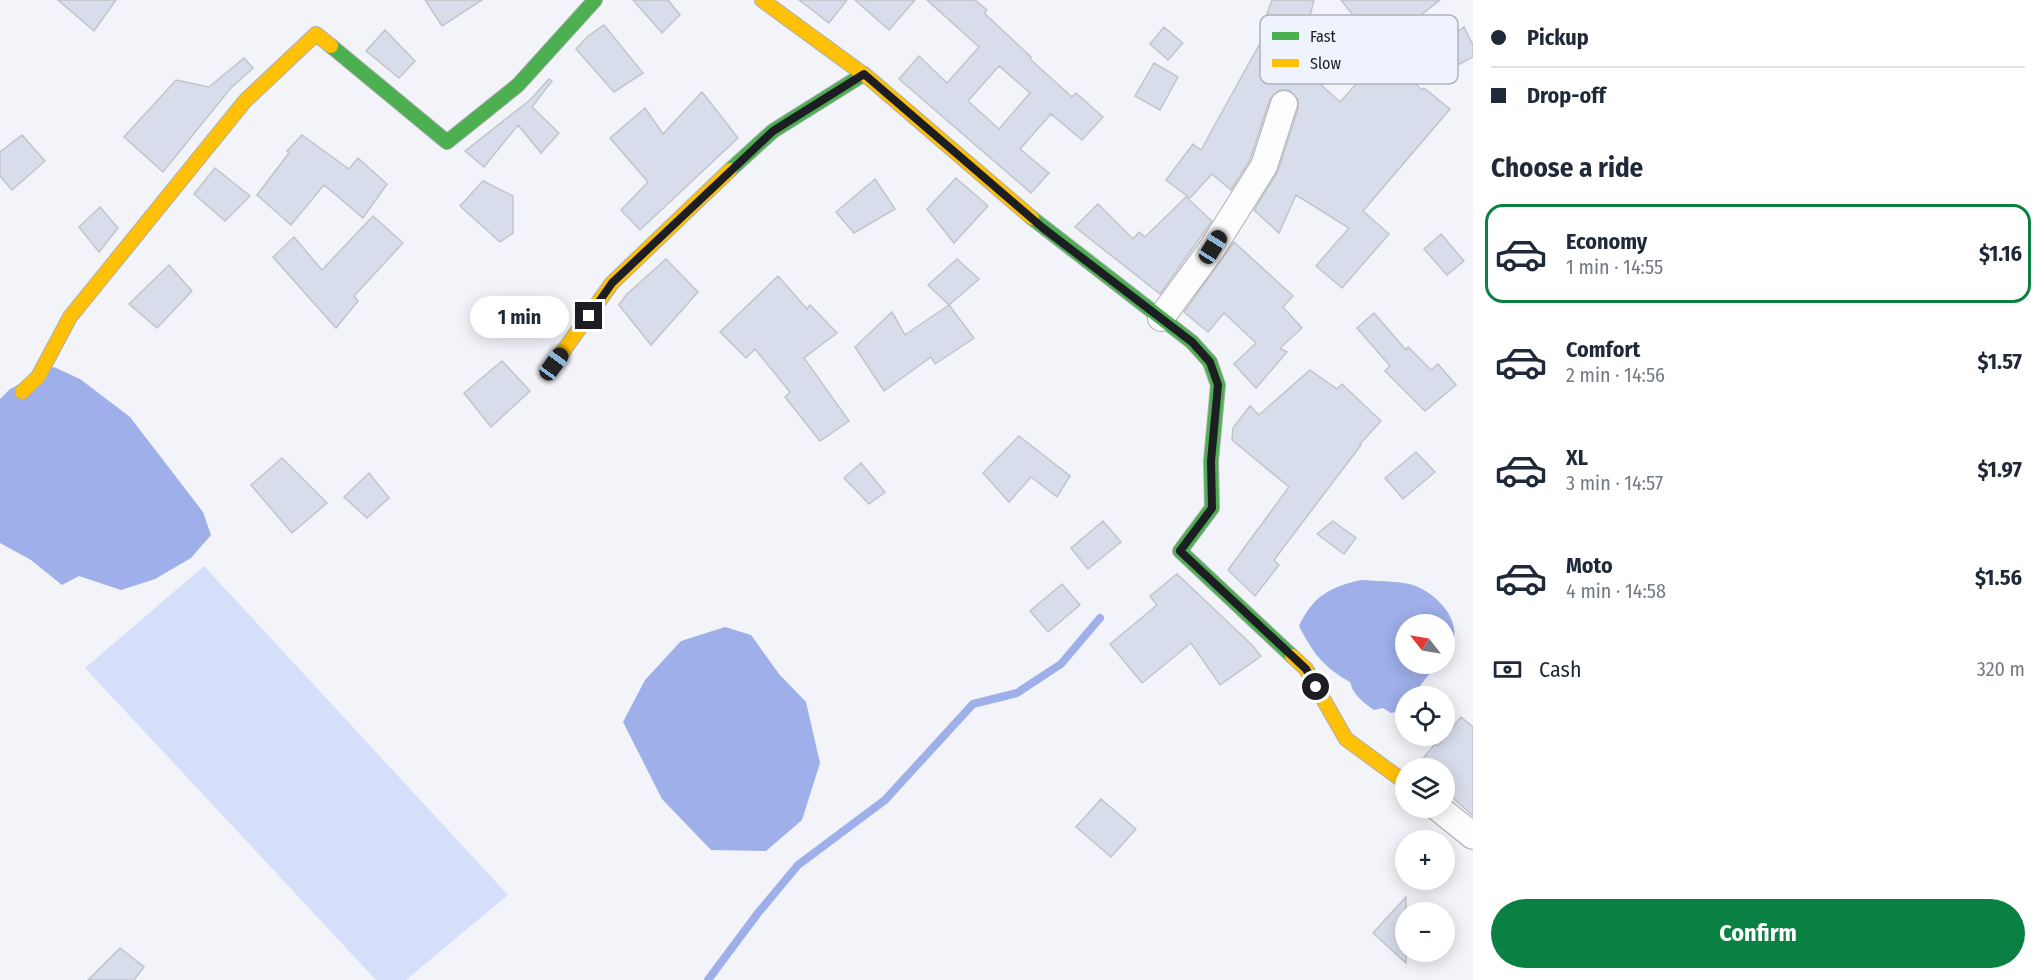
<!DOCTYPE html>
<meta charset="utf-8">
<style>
body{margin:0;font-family:"Fira Sans Condensed",sans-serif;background:#f6f6f7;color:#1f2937;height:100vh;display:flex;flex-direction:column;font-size:22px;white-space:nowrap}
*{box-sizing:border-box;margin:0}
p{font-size:20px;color:#747a83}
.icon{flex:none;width:33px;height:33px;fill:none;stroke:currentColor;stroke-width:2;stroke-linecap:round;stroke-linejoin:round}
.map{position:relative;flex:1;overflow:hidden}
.drawer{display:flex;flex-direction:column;background:#fff;width:570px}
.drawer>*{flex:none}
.guide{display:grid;align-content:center;height:132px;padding:0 18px;background:#fff}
.needle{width:39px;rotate:301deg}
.buttons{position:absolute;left:1395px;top:614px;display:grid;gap:12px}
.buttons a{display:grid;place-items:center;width:60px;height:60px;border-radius:50%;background:#fff;box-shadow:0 3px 15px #0003;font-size:30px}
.end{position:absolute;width:27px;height:27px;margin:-14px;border:8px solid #1c1e24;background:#fff;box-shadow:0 0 0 3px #fff}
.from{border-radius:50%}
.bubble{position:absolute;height:42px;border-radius:21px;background:#fff;box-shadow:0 3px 15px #0003;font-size:20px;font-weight:700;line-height:42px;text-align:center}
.car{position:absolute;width:18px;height:36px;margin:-18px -9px;border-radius:8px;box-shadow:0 0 4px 2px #0007;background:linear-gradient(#222 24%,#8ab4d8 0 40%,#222 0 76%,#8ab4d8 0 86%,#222 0)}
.guide b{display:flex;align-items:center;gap:21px;height:57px;font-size:22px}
.guide b+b{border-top:2px solid #e0e1e3}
.guide i{width:15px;height:15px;background:#1f2937}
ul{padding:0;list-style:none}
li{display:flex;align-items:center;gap:18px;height:99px;margin:0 12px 9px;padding:0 6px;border:3px solid transparent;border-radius:18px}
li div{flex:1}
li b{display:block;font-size:22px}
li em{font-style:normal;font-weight:700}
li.on{border-color:#0b8043}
li>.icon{width:54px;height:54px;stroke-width:1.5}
h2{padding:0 18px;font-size:27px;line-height:72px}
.pay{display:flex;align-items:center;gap:15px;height:66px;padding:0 18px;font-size:22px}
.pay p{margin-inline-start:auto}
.cta{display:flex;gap:12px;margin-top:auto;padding:12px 18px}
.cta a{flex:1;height:69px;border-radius:36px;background:#0b8043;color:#fff;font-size:24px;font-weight:700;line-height:69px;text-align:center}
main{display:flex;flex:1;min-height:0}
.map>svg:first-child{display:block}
</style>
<main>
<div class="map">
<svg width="1473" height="980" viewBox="0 0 1473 980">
<rect width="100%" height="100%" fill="#f2f4fa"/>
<path fill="#d6dff9" d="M204 566 508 895 406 980H376L85 668Z"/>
<path fill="#9eafe9" d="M54 367 80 379 130 417 203 512 211 535 191 558 155 579 121 590 79 576 62 585 31 560 0 543V399L10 389Z
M1361 580C1377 581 1394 581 1409 584 1428 588 1452 609 1454 629 1456 639 1450 648 1445 655L1444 624H1406V663H1438L1412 696H1406L1405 705 1401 711 1391 713 1383 708 1374 710C1364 703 1353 695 1350 682 1323 667 1313 653 1299 626 1313 596 1330 587 1361 580Z
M725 627 751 635 779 674 806 702 820 763 802 820 766 851 711 850 662 799 623 722 645 680 681 641Z"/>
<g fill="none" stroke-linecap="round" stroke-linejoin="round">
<path stroke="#9eafe9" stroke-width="8" d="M708 980 758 913 798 865 885 800 973 704 1017 693 1061 664 1100 618"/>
</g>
<path fill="#d8ddec" stroke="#c2c4ca" stroke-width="1.5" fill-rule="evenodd" d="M58 0H116L94 31Z
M425 0H482L442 26Z
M633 0H668L680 15 662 33Z
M799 0H847L829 23Z
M855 0H915L889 30Z
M927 0H975L987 10 984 13 1031 57 1030 59 1072 97 1076 93 1103 117 1082 140 1051 114 1020 149 1049 173 1031 193 899 79 919 56 947 83 979 47ZM999 66 1030 93 999 129 968 101Z
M1272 0H1314L1298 64 1340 102 1383 54 1422 90 1424 88 1450 109 1363 211 1389 234 1342 288 1316 266 1349 228 1296 195 1279 233 1254 210 1278 171 1298 109V100L1289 90H1280L1270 99 1250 160 1231 190 1212 174 1190 198 1166 180 1193 144 1201 150 1264 36 1260 34Z
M1341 0H1440L1379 48Z
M604 25 643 73 614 92 576 49 588 36Z
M1164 27 1183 43 1168 60 1150 44Z
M1464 27 1473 45V57L1456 66 1443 43Z
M385 30 415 61 399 78 366 51Z
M244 58 253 68 230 89 163 172 124 137 176 80 209 87Z
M1154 63 1178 77 1160 110 1135 96Z
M549 79 552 81 532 107 559 133 541 153 518 125 484 167 465 151 530 100Z
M702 92 738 138 640 230 621 210 648 182 610 138 645 108 663 134Z
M22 135 45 161 12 190 0 176V152Z
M302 135 349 169 358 158 387 184 363 218 324 185 291 225 257 195 289 153 287 151Z
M215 168 250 196 225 221 194 194Z
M956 178 988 206 954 243 927 209Z
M875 179 895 209 854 233 836 212Z
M483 181 513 196V233L500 242 460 206Z
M1186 197 1212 221 1160 294 1075 227 1098 204 1133 239 1139 232 1145 237Z
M100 207 118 228 99 252 79 227Z
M373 216 403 243 354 296 358 301 336 328 273 257 294 237 322 270Z
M1441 234 1464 261 1447 275 1424 249Z
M1234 242 1293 296 1283 307 1302 328 1280 348 1287 352 1256 388 1234 364 1256 343 1224 313 1208 332 1184 312Z
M666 259 698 292 651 345 619 305 626 295Z
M957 259 979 279 949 305 928 285Z
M169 265 192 291 157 328 129 304Z
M778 276 807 309 810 305 837 333 804 358 849 421 820 441 785 397 790 392 755 349 746 358 720 332Z
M949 305 974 338 935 364 931 357 884 391 855 347 892 312 905 335Z
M1374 313 1406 350 1408 347 1431 370 1438 364 1456 385 1425 411 1385 371 1390 366 1357 328Z
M502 361 530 391 491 427 464 393Z
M1310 370 1337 389 1342 384 1381 421 1360 444 1361 445 1274 560 1279 565 1255 596 1228 570 1289 487 1232 440 1233 428 1250 406 1259 415Z
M1019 436 1070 476 1057 497 1031 477 1009 502 983 473Z
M1416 452 1435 472 1403 499 1385 478Z
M282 458 327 503 292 533 251 485Z
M861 463 885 492 869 504 844 478Z
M369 473 389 498 367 518 344 497Z
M1103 521 1121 542 1088 569 1071 548Z
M1333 521 1356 538 1344 554 1317 534Z
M1177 574 1252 645 1261 656 1220 685 1191 643 1142 683 1110 644 1157 605 1150 596Z
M1062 584 1080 605 1048 632 1030 611Z
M1461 717 1473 727V816L1444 790V768L1416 767 1435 744 1438 746Z
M1101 799 1136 829 1111 857 1076 827Z
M1406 897V963L1373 933Z
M120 948 144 967 134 980H88Z"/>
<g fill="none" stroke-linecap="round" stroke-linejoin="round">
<defs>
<path id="street" d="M1161 318 1213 247 1264 166 1284 104
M1437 807 1473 836"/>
<path id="fast" d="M331 46 447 142 518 85 595 0
M730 170 773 131 864 74
M1032 218 1192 342 1210 362 1218 385 1211 461 1212 508 1180 551 1292 656"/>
<path id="slow" d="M762 0 870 79 1032 218
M554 364 612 283 730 170
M22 392 38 377 70 317 245 101 316 34 331 46
M1292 656 1306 669 1346 739 1406 783"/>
</defs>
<use href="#street" stroke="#acaeb2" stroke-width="28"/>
<use href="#fast" stroke="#acaeb2" stroke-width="16"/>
<use href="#slow" stroke="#acaeb2" stroke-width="16"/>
<use href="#street" stroke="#fdfdfe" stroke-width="26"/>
<use href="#fast" stroke="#4caf50" stroke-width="14"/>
<use href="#slow" stroke="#ffc107" stroke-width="14"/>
</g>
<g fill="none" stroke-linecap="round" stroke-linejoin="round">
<path stroke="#1c1e24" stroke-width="8" d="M589 316 612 283 773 131 864 74 1043 228 1192 342 1210 362 1218 385 1211 461 1212 508 1180 551 1306 669 1316 687"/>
</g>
<rect x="1260" y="15" width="198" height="69" rx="9" fill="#eff3fd" stroke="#b0b3bc" stroke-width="1.5"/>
<rect x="1272" y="32" width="27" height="8" fill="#4caf50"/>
<rect x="1272" y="59" width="27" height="8" fill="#ffc107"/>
<g font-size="16" fill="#1c1e24">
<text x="1310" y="42">Fast</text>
<text x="1310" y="69">Slow</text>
</g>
</svg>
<div class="buttons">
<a><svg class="needle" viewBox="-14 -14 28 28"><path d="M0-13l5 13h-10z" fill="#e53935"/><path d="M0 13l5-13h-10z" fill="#747a83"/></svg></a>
<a><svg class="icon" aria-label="locate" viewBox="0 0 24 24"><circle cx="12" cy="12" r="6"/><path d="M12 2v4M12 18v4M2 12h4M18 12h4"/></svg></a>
<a><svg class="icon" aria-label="layers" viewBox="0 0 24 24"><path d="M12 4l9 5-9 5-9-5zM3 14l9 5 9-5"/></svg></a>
<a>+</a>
<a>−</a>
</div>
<i class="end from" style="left:1316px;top:687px"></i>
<i class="end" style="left:589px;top:316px"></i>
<div class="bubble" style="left:470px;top:296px;width:99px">1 min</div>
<i class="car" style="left:1213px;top:247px;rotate:32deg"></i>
<i class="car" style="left:554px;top:364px;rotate:36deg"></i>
</div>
<section class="drawer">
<div class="guide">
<b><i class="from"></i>Pickup</b>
<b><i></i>Drop-off</b>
</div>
<h2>Choose a ride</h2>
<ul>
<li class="on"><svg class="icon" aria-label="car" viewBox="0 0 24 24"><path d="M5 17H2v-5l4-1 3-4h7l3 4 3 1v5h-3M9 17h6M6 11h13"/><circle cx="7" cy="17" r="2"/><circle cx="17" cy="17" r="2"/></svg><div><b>Economy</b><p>1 min · 14:55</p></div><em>$1.16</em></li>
<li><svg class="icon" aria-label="car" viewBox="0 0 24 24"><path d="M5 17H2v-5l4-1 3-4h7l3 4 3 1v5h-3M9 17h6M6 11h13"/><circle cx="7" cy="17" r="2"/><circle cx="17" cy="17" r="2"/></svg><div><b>Comfort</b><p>2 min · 14:56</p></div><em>$1.57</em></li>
<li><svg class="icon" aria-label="car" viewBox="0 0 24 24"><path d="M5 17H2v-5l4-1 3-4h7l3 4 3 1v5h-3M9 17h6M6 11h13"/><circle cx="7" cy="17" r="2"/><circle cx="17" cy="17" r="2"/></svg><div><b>XL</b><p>3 min · 14:57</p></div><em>$1.97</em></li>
<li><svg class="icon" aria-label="car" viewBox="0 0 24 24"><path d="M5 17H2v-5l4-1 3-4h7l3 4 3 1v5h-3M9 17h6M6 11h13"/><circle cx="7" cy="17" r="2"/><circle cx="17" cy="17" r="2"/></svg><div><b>Moto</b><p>4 min · 14:58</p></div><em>$1.56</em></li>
</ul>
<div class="pay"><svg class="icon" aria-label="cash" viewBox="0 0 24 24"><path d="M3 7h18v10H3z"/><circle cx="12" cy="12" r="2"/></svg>Cash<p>320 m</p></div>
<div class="cta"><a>Confirm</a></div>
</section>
</main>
